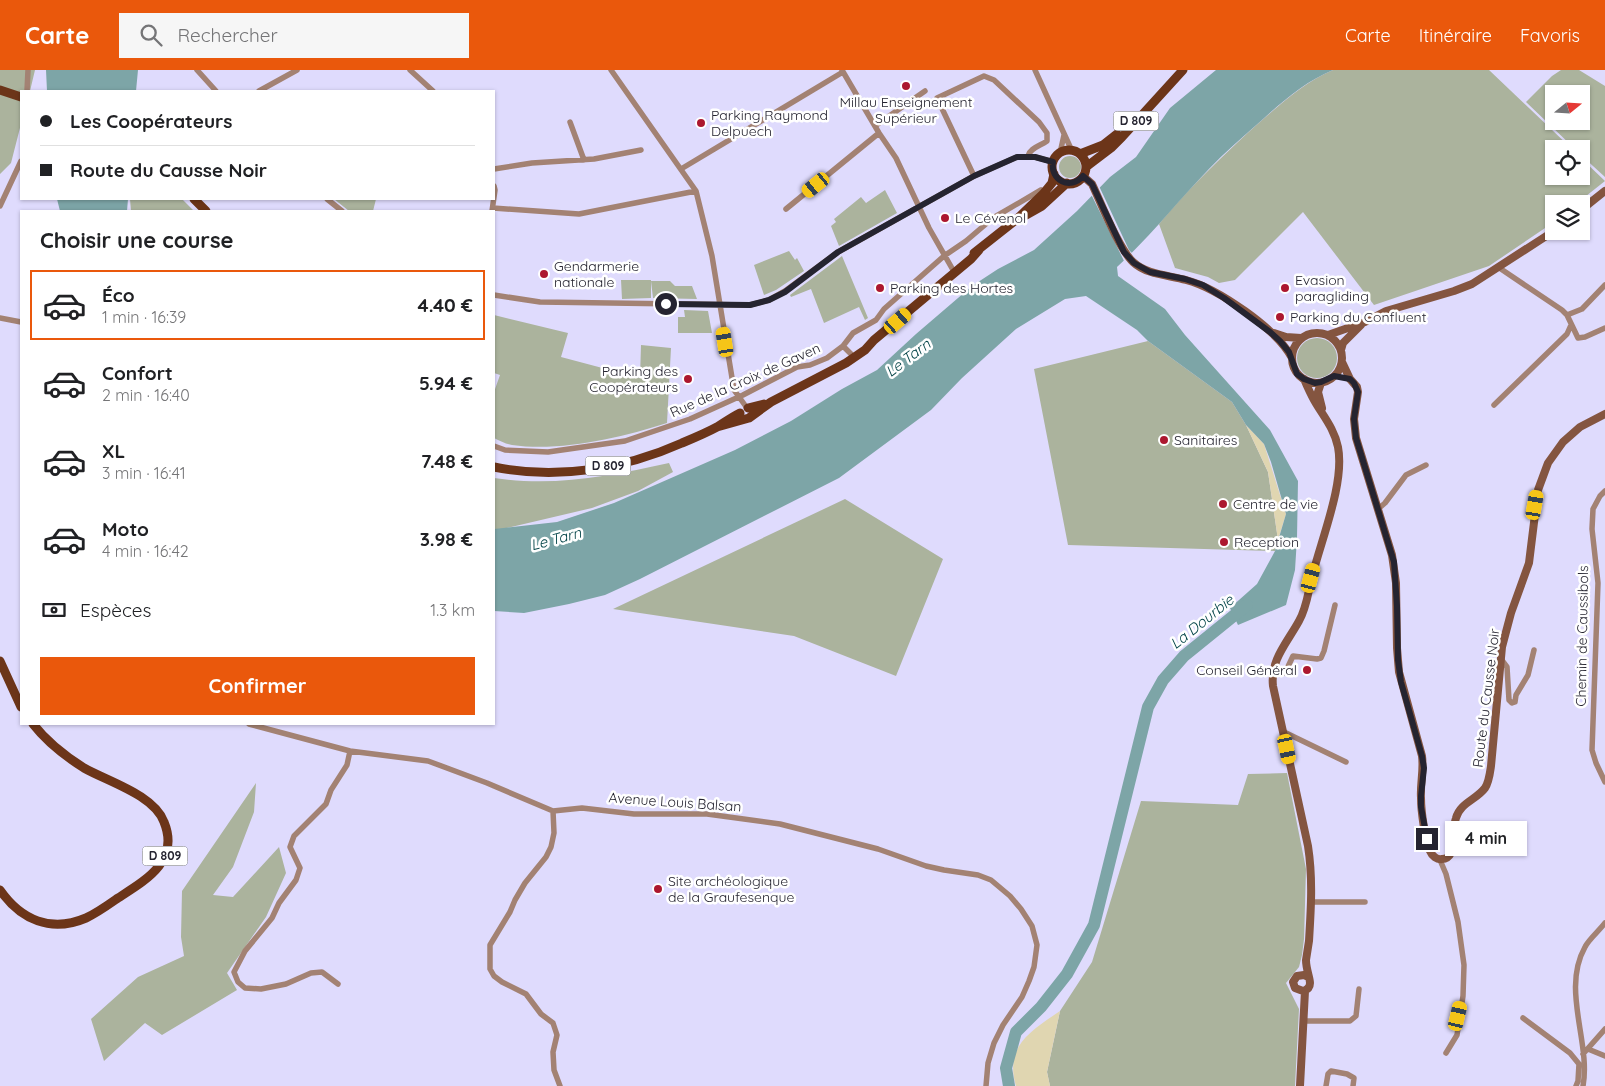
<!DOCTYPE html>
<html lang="fr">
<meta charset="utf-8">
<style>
body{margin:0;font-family:Quicksand,sans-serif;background:#f6f6f6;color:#202124;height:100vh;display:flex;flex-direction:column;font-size:19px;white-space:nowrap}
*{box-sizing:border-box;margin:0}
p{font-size:16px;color:#757577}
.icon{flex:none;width:28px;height:28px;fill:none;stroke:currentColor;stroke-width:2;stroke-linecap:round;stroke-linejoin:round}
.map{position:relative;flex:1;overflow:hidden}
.sheet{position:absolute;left:20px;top:140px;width:475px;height:515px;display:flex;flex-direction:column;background:#fff;border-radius:0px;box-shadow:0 1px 4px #0004}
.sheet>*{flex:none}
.guide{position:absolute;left:20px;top:20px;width:475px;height:110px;border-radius:0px;box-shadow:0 1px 4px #0004;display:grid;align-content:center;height:110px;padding:0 20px;background:#fff}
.needle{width:32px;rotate:72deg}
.tools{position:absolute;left:1545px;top:15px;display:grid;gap:10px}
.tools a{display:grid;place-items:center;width:45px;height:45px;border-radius:0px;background:#fff;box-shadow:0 1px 4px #0004;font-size:25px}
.end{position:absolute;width:22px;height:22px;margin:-11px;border:6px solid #252430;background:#fff;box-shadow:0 0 0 2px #fff}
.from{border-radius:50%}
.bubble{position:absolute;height:35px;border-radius:0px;background:#fff;box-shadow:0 1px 4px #0004;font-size:16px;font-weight:700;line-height:35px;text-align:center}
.car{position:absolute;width:15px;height:30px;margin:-15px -8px;border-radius:6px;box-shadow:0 0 4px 1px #0007;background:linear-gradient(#f5c518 24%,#345 0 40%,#f5c518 0 76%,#345 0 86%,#f5c518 0)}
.guide b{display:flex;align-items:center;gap:18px;height:48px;font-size:19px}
.guide b+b{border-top:1px solid #e0e0e0}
.guide i{width:12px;height:12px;background:#202124}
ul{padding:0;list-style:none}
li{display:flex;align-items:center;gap:15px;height:70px;margin:0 10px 8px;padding:0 10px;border:2px solid transparent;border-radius:0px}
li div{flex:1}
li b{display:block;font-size:19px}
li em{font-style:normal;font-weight:700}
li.active{border-color:#ea580c}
li>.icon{width:45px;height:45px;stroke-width:1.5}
h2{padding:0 20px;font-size:22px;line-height:60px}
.pay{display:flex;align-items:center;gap:12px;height:55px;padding:0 20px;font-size:19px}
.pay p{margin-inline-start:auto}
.action{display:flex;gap:10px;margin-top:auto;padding:10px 20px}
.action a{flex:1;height:58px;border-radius:0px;background:#ea580c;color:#fff;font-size:20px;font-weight:700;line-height:58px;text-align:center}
header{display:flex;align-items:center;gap:30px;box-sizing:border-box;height:70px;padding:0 25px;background:#ea580c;color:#fff}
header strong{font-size:24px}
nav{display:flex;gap:28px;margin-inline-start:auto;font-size:18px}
.search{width:350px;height:45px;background:#f6f6f6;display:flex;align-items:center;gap:12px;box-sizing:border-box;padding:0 18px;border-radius:0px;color:#757577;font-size:19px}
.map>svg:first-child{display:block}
</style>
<header>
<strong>Carte</strong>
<div class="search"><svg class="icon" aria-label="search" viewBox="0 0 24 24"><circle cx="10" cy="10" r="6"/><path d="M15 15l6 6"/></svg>Rechercher</div>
<nav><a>Carte</a><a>Itinéraire</a><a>Favoris</a></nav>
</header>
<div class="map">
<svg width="1605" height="1016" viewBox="0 0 1605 1016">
<rect width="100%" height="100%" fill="#dfdbfd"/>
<path fill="#abb39d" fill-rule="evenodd" d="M0 0H35L30 21H21V54L11 93 0 104Z
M1333 0H1489L1572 79H1554V106H1581V88L1605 111 1576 134H1554V152L1489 196 1374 235 1303 142 1235 210 1219 213 1208 207 1175 198 1159 154C1190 117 1225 83 1261 51 1283 32 1306 11 1333 0Z
M1561 0H1579L1605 16V107L1581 85V79H1575L1526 32 1552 6ZM1554 24H1581V51H1554Z
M1059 97a11 11 0 1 1 22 0a11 11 0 1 1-22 0Z
M885 120 897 143 839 176 831 156 836 152 834 149 861 127 866 133Z
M130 129H182L194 141H131Z
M334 129H376L373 141H349Z
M789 181 795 190 797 188 804 201 776 220 764 225 754 195Z
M842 186 868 248 865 250 859 237 824 253 811 219 791 227 790 225Z
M621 210H651V228L622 229Z
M651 211H670L675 216H692L697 229 653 228Z
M684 240 708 241 712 263H678V247H685Z
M494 245 568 263 561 287 640 308 641 275 671 278 667 353C620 368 560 382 512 375 506 374 500 371 494 368V322L500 305 494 303Z
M1297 288a20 20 0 1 1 40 0a20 20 0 1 1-40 0Z
M1148 271 1232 332 1246 355 1268 402 1278 470 1275 481 1068 475 1034 299Z
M669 393 673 402 638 421 592 438 494 461V408C555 417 610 406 669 393Z
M845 429 943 489 896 606 794 566 613 539Z
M1287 703 1306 799 1304 869 1302 885 1299 897 1286 913 1299 939 1295 1016H1050L1047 1002 1060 941 1092 892 1141 731 1238 735 1248 704Z
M256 713 254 742 233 797 213 825 233 827 279 777 286 803 266 847 227 903 237 920 162 965 145 953 104 991 91 949 138 907 184 886 181 867 182 821Z"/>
<path fill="#e0d6b1" d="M1246 355 1264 374 1286 444 1278 470 1268 402Z
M1060 941 1047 1002 1050 1016H1016C1004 976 1031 961 1060 941Z"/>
<path fill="#7da5a7" d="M46 0H138L136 21H47Z
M1216 0H1333C1306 11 1283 31 1262 50 1244 66 1225 82 1208 100 1177 132 1150 167 1117 197L1118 206 1165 239 1185 265 1270 360 1298 411 1297 468 1295 500 1286 535 1238 555 1230 538 1257 514 1275 481 1286 444 1271 392 1264 374 1246 355 1232 332 1148 271 1137 260 1086 226 1065 229 1016 259 962 308 931 340 839 408 640 509 605 525 569 534 524 543 494 541V459L557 452 614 433 735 380 791 351 842 319 877 300 916 264 972 216 998 199 1034 180 1077 141 1110 107 1136 87 1170 38Z
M57 129H128L127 141H60Z"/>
<path fill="#dfdbfd" d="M1099 116 1129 180 1134 185 1125 193 1091 124Z"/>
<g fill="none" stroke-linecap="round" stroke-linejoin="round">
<path stroke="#7da5a7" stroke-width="12" d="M1009 1016 1006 998 1016 962 1041 937 1067 904 1094 855 1148 637 1163 610 1184 586 1247 535"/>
<path stroke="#a38273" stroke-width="5.5" d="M197 0 216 21
M410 0 433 21
M611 0 696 121 712 186 734 320 747 338
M842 0 879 63 896 88 929 158 953 200
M1035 0 1072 81
M27 21 28 0
M259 21 297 0
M570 52 584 90
M875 56 925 21
M1060 83 1064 65
M494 99 532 93 594 89 641 80
M681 99 843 2
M974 106 937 28 984 6 994 10 1039 52 1047 63V71C1040 76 1030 78 1028 86
M327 129 342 141
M0 136 21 91
M493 138 579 144 696 121
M786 139 879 63
M492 141 495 120 494 116
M1498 197 1562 240 1567 245 1578 268 1585 267 1605 258
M494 225 540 232 750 235 769 230 785 221 838 182 974 106 1017 87H1035L1053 92
M1567 245 1582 239 1605 215
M0 248 21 252
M843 276 851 284
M1494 335 1567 264 1571 255
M494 376 505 380 548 382 625 371 690 349 743 325 797 297 810 295 827 288 843 276 853 263 876 250 884 239 944 186 966 171 993 148 1041 120
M1605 421 1600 426 1593 439 1592 459 1598 513 1592 680 1596 693 1605 712
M1378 439 1385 433 1406 405 1426 395
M1501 589 1507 597 1509 630 1512 633 1515 632 1516 625 1528 605 1534 580
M1272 602 1285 603 1293 586 1317 589 1321 588 1324 581 1335 535
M249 654 350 681 428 691 487 713 553 741 582 738 634 744H707L780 754 878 779 926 796 944 800 978 805 991 810 1010 826 1021 839 1032 856 1037 875 1034 897 1029 911 1022 927 1003 955 994 973 988 993 986 1016
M1284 662 1346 692
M553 741 554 763 551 777 546 787 525 813 515 830 510 842 490 875V899L494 906 502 912 526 924 541 944 553 953 557 965 553 982 554 1000 560 1016
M1440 790 1446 804 1458 852 1464 895 1463 926 1457 965 1446 983
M1311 832H1365
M338 914 322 902 311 903 286 914 261 919 245 918 238 912 234 902 245 881 272 848 279 833 296 810 300 798 290 777 294 766 326 734 331 720 347 695 350 681
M1523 948 1570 983 1579 994 1578 1011 1576 1016
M1303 951H1350L1356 946 1359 919
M1588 979 1605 986
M1583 984 1605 959
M1326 1016 1328 1004 1331 1001 1347 1004 1354 1008 1353 1016
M1583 1016C1591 972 1561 920 1585 877 1589 869 1599 861 1605 853"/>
<path stroke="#845540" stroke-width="8" d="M1083 106 1092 114C1101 133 1119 179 1133 192 1147 205 1168 205 1186 210 1217 218 1277 259 1292 288
M1581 140 1605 121
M1274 263 1286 267 1301 268
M1292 288a25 25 0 1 1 50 0a25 25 0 1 1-50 0Z
M1328 265 1365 252 1386 241 1454 221 1472 214 1554 161
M1341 280 1343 273 1361 255
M1342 292 1350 309 1357 317 1358 322 1354 349 1356 368 1392 485 1396 513 1397 578 1399 602 1422 686C1424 700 1420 714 1421 728 1421 741 1425 770 1430 781 1432 786 1437 790 1442 789 1447 789 1449 787 1451 783 1456 773 1452 759 1456 748 1460 733 1476 730 1485 718 1489 712 1490 703 1491 696L1502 577 1511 543 1529 493 1538 420 1548 393 1563 372 1580 357 1605 344
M1304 309C1307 316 1310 323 1314 330 1323 346 1334 358 1338 377 1345 413 1321 470 1312 507 1308 522 1307 537 1299 551 1287 573 1270 590 1273 616L1308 776C1313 808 1311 839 1309 871 1308 877 1307 884 1306 890 1306 899 1310 908 1310 913 1310 918 1307 920 1303 921L1295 918 1293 912 1297 906 1304 905 1308 907
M1321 313 1318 322 1322 338
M1300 1016 1305 921"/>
<path stroke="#6c3519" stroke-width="9" d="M0 20 21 27
M1052 97a17 17 0 1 1 34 0a17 17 0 1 1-34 0Z
M1080 84 1103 75 1117 64
M1086 97 1111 78 1122 67 1183 0
M194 129 206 141
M1026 145 1042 136 1067 113
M974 183 1017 149 1043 124 1052 113 1054 104
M748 338 764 334
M717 357 749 348 771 332 846 293 865 280 874 270 971 189 979 180
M494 397C557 410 624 399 682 373 694 368 706 363 717 357 725 352 732 347 740 343
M0 591 21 637
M0 820C21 850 51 863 86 848 97 843 108 835 118 828 146 810 180 791 164 752 154 725 109 712 84 698 65 686 47 672 33 654"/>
</g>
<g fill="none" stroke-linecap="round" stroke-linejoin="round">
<path stroke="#252430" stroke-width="6" d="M666 234 750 235 769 230 785 222 838 182 974 106 1017 87H1035L1053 92C1050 110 1070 121 1083 106L1092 114 1124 182 1134 193 1150 202 1185 209 1203 215 1224 228 1270 262 1280 271 1289 282 1297 304 1304 309 1315 313 1321 312 1334 306 1350 309 1354 313 1358 322 1354 349 1356 368 1394 492 1397 536 1398 590 1401 612 1422 686 1424 698 1421 726V737L1427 769"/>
</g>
<g fill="#ac172f" stroke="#fff" stroke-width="2">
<circle cx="906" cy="16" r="5"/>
<circle cx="701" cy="53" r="5"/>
<circle cx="945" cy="148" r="5"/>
<circle cx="544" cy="204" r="5"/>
<circle cx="880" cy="218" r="5"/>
<circle cx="1285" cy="218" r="5"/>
<circle cx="1280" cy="247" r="5"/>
<circle cx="688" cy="309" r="5"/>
<circle cx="1164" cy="370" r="5"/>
<circle cx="1223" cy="434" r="5"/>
<circle cx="1224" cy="472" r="5"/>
<circle cx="1307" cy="600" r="5"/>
<circle cx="658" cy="819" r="5"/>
</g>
<g text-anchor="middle" stroke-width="5" stroke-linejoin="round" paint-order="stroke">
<g fill="#fff" stroke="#66666e" stroke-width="1">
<rect x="1113.5" y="41.5" width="45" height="19" rx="4"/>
<rect x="585.5" y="386.5" width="45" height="19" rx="4"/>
<rect x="142.5" y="776.5" width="45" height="19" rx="4"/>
</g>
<g font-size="12" font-weight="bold" fill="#252430">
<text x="1136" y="55">D 809</text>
<text x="608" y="400">D 809</text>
<text x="165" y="790">D 809</text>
</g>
<g font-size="14" fill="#252430" stroke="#fff" text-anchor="start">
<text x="906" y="37" text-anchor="middle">Millau Enseignement<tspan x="906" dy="16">Supérieur</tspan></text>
<text x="711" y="50">Parking Raymond<tspan x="711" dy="16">Delpuech</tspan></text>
<text x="955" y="153">Le Cévenol</text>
<text x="554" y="201">Gendarmerie<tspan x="554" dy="16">nationale</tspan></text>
<text x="1295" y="215">Evasion<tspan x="1295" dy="16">paragliding</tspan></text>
<text x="890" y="223">Parking des Hortes</text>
<text x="1290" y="252">Parking du Confluent</text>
<text x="678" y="306" text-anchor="end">Parking des<tspan x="678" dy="16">Coopérateurs</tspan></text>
<text x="1174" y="375">Sanitaires</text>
<text x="1233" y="439">Centre de vie</text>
<text x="1234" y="477">Reception</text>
<text x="1297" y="605" text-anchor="end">Conseil Général</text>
<text x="668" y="816">Site archéologique<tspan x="668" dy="16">de la Graufesenque</tspan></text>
</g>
<g font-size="14" fill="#252430" stroke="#fff">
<text transform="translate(745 310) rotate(-24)" y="5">Rue de la Croix de Gaven</text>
<text transform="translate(1582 566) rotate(-89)" y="5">Chemin de Caussibols</text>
<text transform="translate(1486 628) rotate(-83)" y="5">Route du Causse Noir</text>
<text transform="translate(675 732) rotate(4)" y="5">Avenue Louis Balsan</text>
</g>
<g font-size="15" font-style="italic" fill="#004246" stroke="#fff">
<text transform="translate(908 288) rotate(-37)" y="5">Le Tarn</text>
<text transform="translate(556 469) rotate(-15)" y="5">Le Tarn</text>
<text transform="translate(1202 552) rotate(-39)" y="5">La Dourbie</text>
</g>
</g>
</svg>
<div class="tools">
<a><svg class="needle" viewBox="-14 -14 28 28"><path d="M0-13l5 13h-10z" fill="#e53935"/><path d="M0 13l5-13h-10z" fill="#757577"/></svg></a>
<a><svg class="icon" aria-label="locate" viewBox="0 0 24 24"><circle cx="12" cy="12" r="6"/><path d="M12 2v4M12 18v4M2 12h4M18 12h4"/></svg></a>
<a><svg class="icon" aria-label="layers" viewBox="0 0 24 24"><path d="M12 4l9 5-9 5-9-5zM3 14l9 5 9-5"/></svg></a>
</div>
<i class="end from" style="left:666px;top:234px"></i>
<i class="end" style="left:1427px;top:769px"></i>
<div class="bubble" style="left:1445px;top:751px;width:82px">4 min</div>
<i class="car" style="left:816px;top:115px;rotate:231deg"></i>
<i class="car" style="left:898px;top:251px;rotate:49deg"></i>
<i class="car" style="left:725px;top:272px;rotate:351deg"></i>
<i class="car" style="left:1535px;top:435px;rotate:10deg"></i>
<i class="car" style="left:1311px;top:508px;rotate:15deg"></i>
<i class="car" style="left:1287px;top:679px;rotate:168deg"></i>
<i class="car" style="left:1458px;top:946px;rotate:13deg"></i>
<div class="guide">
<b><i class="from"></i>Les Coopérateurs</b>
<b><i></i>Route du Causse Noir</b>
</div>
<section class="sheet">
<h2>Choisir une course</h2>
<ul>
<li class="active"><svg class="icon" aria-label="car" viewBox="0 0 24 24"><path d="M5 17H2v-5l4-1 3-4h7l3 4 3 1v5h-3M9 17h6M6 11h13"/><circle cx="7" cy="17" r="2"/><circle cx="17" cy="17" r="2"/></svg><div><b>Éco</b><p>1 min · 16:39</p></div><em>4.40 €</em></li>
<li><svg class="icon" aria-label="car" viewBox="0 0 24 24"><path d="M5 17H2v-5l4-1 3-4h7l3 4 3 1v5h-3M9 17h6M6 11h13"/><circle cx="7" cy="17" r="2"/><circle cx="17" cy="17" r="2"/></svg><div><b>Confort</b><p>2 min · 16:40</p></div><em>5.94 €</em></li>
<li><svg class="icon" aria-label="car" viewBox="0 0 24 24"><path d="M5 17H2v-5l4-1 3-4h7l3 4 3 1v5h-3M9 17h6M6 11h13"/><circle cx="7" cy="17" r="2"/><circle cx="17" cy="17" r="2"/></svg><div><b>XL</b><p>3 min · 16:41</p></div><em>7.48 €</em></li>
<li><svg class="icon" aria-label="car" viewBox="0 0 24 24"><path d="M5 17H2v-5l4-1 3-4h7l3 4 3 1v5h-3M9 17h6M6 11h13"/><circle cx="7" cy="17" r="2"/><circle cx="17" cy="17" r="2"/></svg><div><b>Moto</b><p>4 min · 16:42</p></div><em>3.98 €</em></li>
</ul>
<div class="pay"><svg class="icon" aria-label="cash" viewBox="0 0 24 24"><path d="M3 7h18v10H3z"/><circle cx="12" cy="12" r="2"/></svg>Espèces<p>1.3 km</p></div>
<div class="action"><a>Confirmer</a></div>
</section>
</div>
